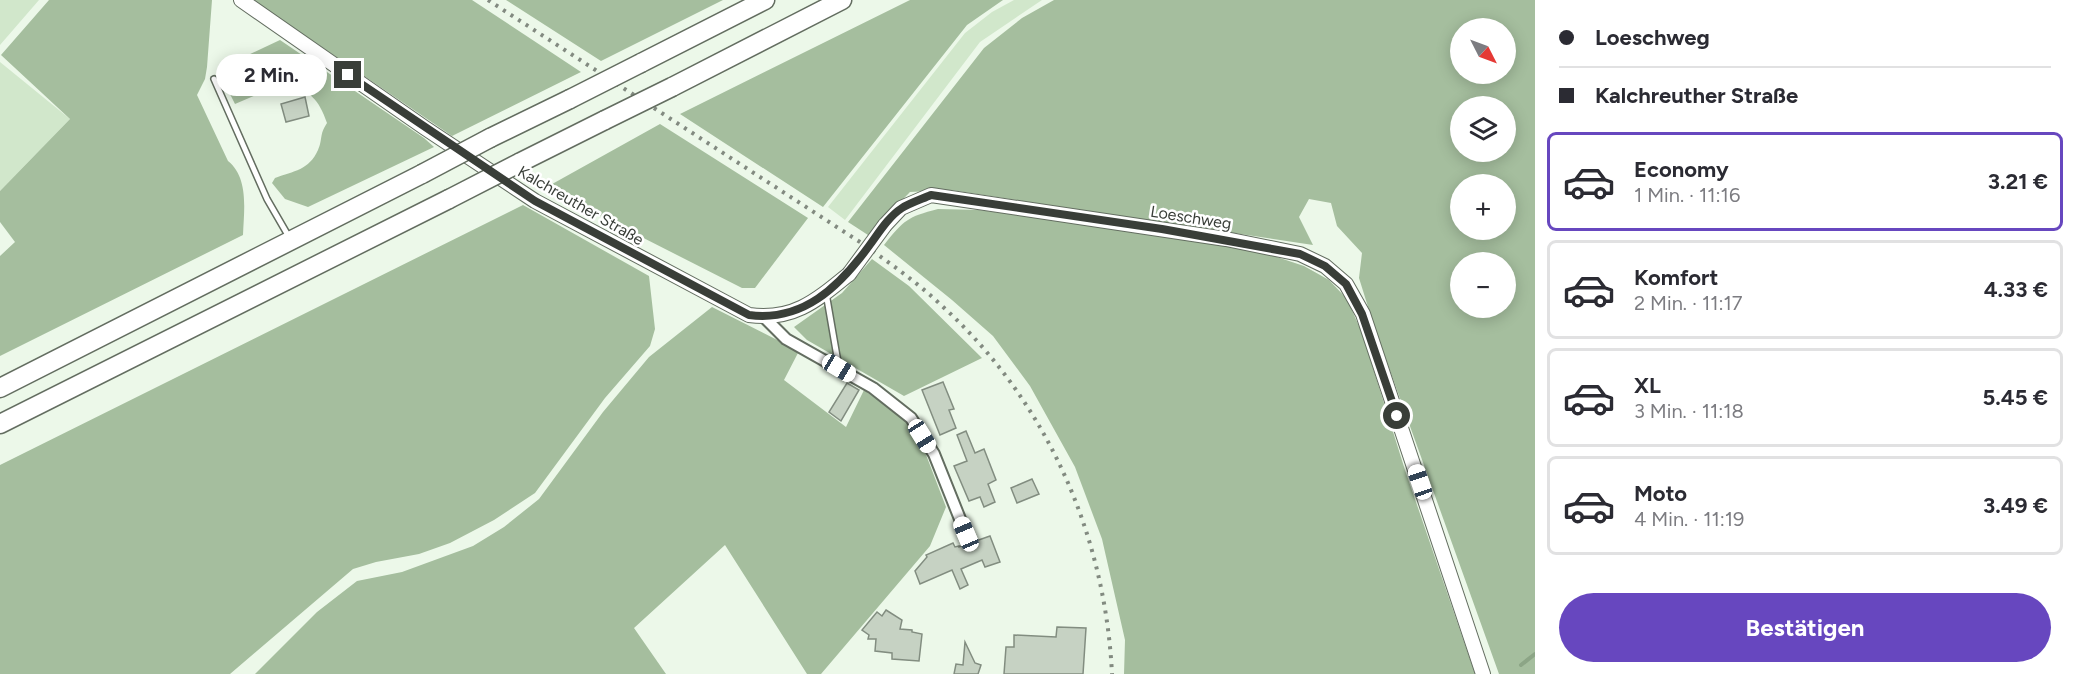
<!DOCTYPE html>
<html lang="de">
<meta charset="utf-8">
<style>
body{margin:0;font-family:Figtree,sans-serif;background:#f2f2f3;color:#2b2b33;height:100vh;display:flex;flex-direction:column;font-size:22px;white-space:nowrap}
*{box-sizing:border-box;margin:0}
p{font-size:20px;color:#7c7c81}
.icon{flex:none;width:33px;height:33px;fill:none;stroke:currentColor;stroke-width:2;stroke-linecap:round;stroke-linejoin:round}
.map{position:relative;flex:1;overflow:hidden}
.side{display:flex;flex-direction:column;background:#fff;width:540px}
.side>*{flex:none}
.guide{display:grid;align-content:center;height:132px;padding:0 24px;background:#fff}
.needle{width:39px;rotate:132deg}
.buttons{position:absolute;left:1450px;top:18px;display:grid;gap:12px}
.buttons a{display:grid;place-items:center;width:66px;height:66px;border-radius:50%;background:#fff;box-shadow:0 3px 15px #0003;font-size:30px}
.end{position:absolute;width:27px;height:27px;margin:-14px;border:8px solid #393e38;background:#fff;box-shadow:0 0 0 3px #fff}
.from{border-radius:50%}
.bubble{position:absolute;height:42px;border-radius:21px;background:#fff;box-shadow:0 3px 15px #0003;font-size:20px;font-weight:700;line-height:42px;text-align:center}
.car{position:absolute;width:18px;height:36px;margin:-18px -9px;border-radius:8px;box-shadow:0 0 4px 2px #0007;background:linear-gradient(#fff 24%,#345 0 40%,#fff 0 76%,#345 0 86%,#fff 0)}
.guide b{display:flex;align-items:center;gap:21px;height:57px;font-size:22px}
.guide b+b{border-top:2px solid #e1e1e2}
.guide i{width:15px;height:15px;background:#2b2b33}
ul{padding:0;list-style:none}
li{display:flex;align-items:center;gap:18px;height:99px;margin:0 12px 9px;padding:0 12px;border:3px solid #e1e1e2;border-radius:9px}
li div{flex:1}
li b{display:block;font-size:22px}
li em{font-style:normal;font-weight:700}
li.active{border-color:#6747bf}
li>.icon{width:54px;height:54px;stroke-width:1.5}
.cta{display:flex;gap:12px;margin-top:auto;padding:12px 24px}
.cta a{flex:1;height:69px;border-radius:36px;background:#6747bf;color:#fff;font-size:24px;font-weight:700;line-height:69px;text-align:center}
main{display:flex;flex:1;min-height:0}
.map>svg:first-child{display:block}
</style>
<main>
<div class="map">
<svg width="1535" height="674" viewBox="0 0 1535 674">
<rect width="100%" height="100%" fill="#ecf8e9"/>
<path fill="#d1e7cb" d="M0 0H39L0 45Z
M1014 0H1042L980 42 845 220 828 207 965 33 992 12Z
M0 62 70 119 0 191Z"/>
<path fill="#a5be9e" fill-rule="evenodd" d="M49 0H212L207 67 205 79 197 95 228 161C249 178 244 210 243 235L0 356V256L15 242 0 222V191L70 119 1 55Z
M253 0H472L581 72 452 136Z
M506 0H723L601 61Z
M910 0H1003L967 25 823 207 680 114Z
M1054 0H1535V674H1499L1374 326 1359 278 1362 253 1337 226 1331 203 1309 199 1299 217 1313 245 951 190 910 192 868 235 848 222 984 48 1022 18ZM1461 28H1506V74H1461ZM1461 106H1506V152H1461ZM1461 184H1506V230H1461ZM1461 262H1506V308H1461Z
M280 40 424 138 434 147 308 207 285 199 272 183 275 178C294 171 309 170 318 150 323 139 319 135 327 123 319 99 310 92 287 82L235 104 228 90 227 75 248 55Z
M660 124 808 218 755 288H742L545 188Z
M523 205 649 276 655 329 650 346 605 398 535 493 494 520 450 543 419 554 376 562 353 569 230 674H0V465Z
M938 209 979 210 1101 226 1262 252 1304 266 1329 280 1347 299 1362 333 1405 470 1475 674H1124L1125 640 1102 539 1075 467 1030 386 993 336 952 300 884 245C904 220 907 217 938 209Z
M872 259 909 286 982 358 904 396 807 340 794 327 842 293Z
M712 307 799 351 784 380 846 427 864 390 901 416 920 439 946 507 930 546 821 674H807L725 545 634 628 666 674H255L317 612 357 581 402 572 473 546 504 527 539 499 603 412 649 357Z"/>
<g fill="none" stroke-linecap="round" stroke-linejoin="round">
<path stroke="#8ca586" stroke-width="4" d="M1521 665 1535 654"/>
</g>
<path fill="#c6d2c3" stroke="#828d80" stroke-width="1.5" d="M305 97 309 116 286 122 281 104Z
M943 382 954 409 949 410 956 428 940 435 922 390Z
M847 383 859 390 841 421 829 412Z
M966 431 975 453 984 449 996 480 988 484 995 502 984 507 980 497 969 501 954 466 967 461 957 435Z
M1032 479 1039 494 1017 503 1011 488Z
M990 536 1000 562 985 567 982 560 961 569 968 585 960 589 952 570 920 584 915 571 927 557 926 555 953 543 955 547 959 546V547Z
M886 610 902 620 900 629 912 630V632L922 634 919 661 892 659V653L875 651 876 639H868L869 635 862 630 877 612 882 616Z
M1057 627 1086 628 1083 674H1004L1006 647H1014V635L1056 637Z
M965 642 975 663 981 665 978 674H954L956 664 963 665Z"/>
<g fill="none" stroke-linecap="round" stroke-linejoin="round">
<defs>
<path id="lane" d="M214 79 267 199 289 237
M826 293 839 368"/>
<path id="street" d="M764 317 786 339 873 388 911 418 934 454 966 534"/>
<path id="secondary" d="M241 0 425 128 535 201 749 315C793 321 816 301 849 274
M885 225 901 208 931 195 1226 239 1300 254 1325 266 1346 284 1363 314 1483 674"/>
<path id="highway" d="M641 63 765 0
M672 87 842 0
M490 138 570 99
M519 163 605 120
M0 388 422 174
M0 424 449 199"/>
</defs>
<use href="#lane" stroke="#636d60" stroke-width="8"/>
<use href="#street" stroke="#636d60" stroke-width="14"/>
<use href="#secondary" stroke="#636d60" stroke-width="16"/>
<use href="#highway" stroke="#636d60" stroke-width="21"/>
<use href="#lane" stroke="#fff" stroke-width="5"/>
<use href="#street" stroke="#fff" stroke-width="10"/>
<use href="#secondary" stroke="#fff" stroke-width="14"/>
<use href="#highway" stroke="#fff" stroke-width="18"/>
<path stroke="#828a80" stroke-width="4" stroke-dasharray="3 6" stroke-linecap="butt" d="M488 0 866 246C892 265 918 283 941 305 1046 400 1105 533 1112 674"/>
<defs>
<path id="secondary-bridge" d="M849 274 885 225"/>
<path id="highway-bridge" d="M570 99 641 63
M605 120 672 87
M422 174 490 138
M449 199 519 163"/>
</defs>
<use href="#secondary-bridge" stroke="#636d60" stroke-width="16" stroke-linecap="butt"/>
<use href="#highway-bridge" stroke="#636d60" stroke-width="21" stroke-linecap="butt"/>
<use href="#secondary-bridge" stroke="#fff" stroke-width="14"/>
<use href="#highway-bridge" stroke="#fff" stroke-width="18"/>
</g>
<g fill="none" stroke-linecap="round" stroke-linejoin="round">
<path stroke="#393e38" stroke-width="8" d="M348 75 535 201 749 315C803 322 839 287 869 246 878 234 888 217 902 208 910 203 922 199 931 195L1162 229 1300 254 1325 266 1346 284 1362 314 1397 416"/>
</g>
<g text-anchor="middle" stroke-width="5" stroke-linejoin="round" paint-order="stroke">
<g font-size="16" fill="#393e38" stroke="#fff">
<text transform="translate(581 205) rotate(30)" y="6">Kalchreuther Straße</text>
<text transform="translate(1191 217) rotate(9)" y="6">Loeschweg</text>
</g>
</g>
</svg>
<div class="buttons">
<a><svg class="needle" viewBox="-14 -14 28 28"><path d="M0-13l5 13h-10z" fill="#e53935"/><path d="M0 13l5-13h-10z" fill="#7c7c81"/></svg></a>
<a><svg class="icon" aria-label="layers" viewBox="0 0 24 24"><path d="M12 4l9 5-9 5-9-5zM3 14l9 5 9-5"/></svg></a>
<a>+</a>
<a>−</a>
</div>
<i class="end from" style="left:1397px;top:416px"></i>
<i class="end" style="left:348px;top:75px"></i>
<div class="bubble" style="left:216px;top:54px;width:111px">2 Min.</div>
<i class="car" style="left:839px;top:368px;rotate:121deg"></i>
<i class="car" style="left:922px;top:436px;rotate:148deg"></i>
<i class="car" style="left:1420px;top:482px;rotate:341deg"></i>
<i class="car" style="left:966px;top:534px;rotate:337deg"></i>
</div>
<section class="side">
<div class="guide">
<b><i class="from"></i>Loeschweg</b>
<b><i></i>Kalchreuther Straße</b>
</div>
<ul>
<li class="active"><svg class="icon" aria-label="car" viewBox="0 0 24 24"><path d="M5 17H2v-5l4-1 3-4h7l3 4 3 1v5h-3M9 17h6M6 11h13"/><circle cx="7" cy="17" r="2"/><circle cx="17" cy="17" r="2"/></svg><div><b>Economy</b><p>1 Min. · 11:16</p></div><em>3.21 €</em></li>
<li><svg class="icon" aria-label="car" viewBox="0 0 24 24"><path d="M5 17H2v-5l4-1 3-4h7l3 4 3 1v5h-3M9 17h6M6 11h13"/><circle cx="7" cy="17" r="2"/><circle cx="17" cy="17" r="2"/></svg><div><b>Komfort</b><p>2 Min. · 11:17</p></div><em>4.33 €</em></li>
<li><svg class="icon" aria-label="car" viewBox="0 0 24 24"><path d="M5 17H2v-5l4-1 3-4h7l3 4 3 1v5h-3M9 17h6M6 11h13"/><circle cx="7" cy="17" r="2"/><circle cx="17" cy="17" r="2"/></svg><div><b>XL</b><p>3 Min. · 11:18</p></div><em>5.45 €</em></li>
<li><svg class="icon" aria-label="car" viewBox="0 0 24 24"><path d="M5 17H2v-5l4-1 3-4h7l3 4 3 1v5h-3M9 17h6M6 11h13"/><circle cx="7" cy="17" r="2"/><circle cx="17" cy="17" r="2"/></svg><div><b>Moto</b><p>4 Min. · 11:19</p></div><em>3.49 €</em></li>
</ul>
<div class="cta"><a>Bestätigen</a></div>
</section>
</main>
